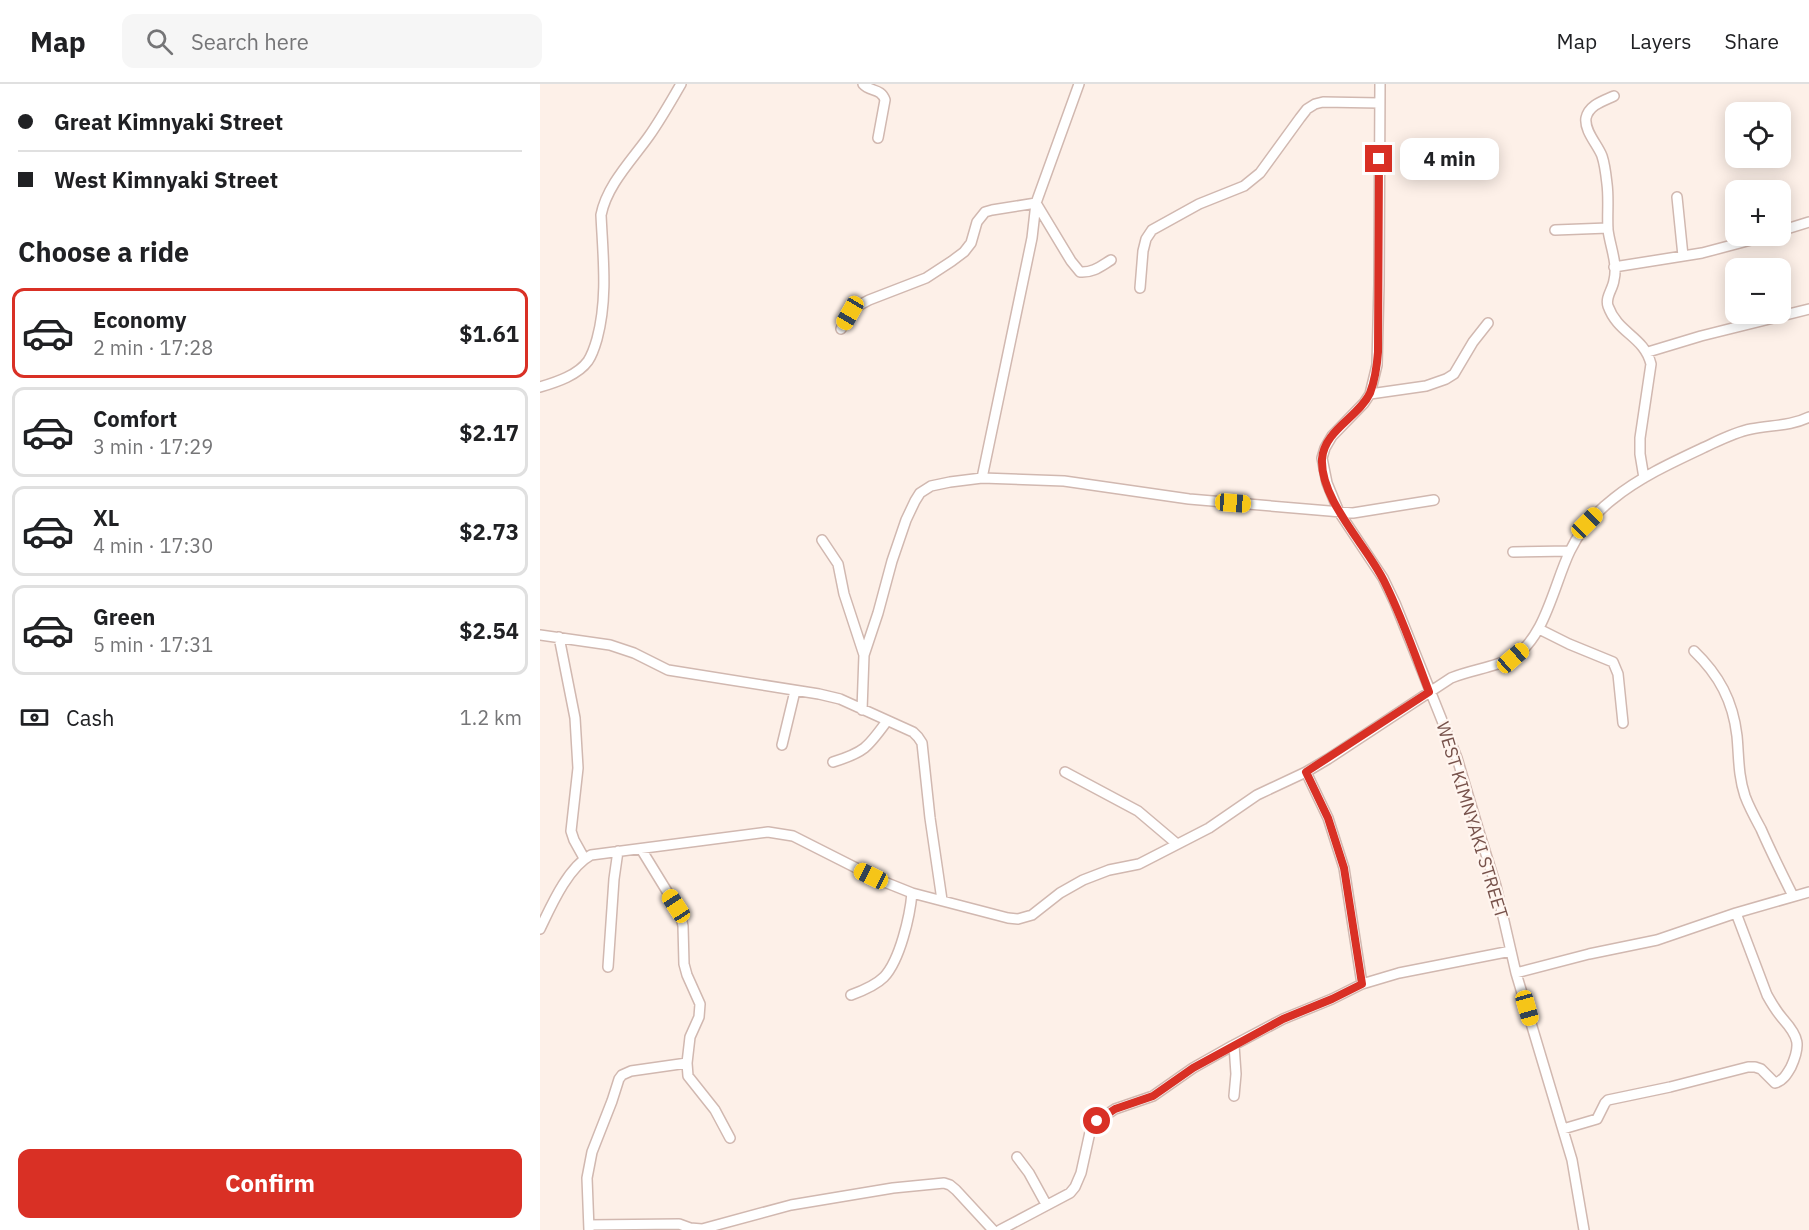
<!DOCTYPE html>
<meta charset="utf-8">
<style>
body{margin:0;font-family:"IBM Plex Sans",sans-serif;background:#f6f6f6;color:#202124;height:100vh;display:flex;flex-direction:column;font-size:22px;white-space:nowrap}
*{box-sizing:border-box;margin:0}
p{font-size:20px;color:#757577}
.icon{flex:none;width:33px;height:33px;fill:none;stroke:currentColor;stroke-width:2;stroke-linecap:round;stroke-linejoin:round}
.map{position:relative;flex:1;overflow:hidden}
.panel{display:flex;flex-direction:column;background:#fff;width:540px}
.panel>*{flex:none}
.banner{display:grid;align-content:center;height:132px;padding:0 18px;background:#fff}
.tools{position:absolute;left:1185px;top:18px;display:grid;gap:12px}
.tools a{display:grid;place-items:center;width:66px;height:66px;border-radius:12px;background:#fff;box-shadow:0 3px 15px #0003;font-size:30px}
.end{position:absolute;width:27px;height:27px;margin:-14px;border:8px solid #d93025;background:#fff;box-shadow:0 0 0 3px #fff}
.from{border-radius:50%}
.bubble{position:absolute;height:42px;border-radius:12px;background:#fff;box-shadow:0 3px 15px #0003;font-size:20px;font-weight:700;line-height:42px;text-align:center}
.car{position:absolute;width:18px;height:36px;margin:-18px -9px;border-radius:8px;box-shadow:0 0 4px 2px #0007;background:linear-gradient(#f5c518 24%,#345 0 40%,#f5c518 0 76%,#345 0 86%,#f5c518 0)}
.banner b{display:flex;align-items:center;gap:21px;height:57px;font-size:22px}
.banner b+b{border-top:2px solid #e0e0e0}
.banner i{width:15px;height:15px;background:#202124}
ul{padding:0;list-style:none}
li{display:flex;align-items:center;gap:18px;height:90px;margin:0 12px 9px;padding:0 6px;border:3px solid #e0e0e0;border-radius:12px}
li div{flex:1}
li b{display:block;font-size:22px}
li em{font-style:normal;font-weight:700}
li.selected{border-color:#d93025}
li>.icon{width:54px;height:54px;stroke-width:1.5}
h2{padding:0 18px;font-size:27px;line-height:72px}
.pay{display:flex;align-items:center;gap:15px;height:66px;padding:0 18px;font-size:22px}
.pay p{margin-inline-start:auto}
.action{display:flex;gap:12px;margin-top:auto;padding:12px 18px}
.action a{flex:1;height:69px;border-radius:12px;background:#d93025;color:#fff;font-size:24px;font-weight:700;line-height:69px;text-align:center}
header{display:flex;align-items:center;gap:36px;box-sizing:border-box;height:84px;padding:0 30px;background:#fff;border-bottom:2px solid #e0e0e0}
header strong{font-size:28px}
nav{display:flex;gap:33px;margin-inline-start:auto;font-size:21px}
.search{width:420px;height:54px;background:#f6f6f6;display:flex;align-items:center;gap:15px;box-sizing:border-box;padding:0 21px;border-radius:12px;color:#757577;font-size:22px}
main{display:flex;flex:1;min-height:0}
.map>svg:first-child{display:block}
</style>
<header>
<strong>Map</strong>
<div class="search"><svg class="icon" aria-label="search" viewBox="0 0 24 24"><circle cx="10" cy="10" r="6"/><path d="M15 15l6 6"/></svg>Search here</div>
<nav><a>Map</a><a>Layers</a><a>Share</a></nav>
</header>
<main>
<section class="panel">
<div class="banner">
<b><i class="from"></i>Great Kimnyaki Street</b>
<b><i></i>West Kimnyaki Street</b>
</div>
<h2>Choose a ride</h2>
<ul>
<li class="selected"><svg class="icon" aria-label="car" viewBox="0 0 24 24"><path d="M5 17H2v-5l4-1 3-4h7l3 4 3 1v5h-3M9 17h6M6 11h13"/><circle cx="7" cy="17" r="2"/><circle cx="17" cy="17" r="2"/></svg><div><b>Economy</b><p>2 min · 17:28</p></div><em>$1.61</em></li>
<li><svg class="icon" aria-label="car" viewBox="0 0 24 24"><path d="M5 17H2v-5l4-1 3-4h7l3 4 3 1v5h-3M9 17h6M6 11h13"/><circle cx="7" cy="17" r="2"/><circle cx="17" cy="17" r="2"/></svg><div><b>Comfort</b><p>3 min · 17:29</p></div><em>$2.17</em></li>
<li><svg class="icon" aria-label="car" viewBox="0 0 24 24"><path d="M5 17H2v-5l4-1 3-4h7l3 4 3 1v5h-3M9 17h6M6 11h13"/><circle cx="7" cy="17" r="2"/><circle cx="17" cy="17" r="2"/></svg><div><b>XL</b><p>4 min · 17:30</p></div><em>$2.73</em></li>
<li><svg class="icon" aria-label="car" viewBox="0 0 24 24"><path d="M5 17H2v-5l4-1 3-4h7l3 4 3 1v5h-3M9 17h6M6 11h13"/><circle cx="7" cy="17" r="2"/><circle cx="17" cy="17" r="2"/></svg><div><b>Green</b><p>5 min · 17:31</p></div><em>$2.54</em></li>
</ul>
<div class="pay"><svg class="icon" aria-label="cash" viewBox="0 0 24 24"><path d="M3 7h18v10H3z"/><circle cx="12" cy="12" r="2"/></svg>Cash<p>1.2 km</p></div>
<div class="action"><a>Confirm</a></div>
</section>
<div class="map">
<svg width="1269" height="1146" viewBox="0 0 1269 1146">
<rect width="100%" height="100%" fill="#fdf0e8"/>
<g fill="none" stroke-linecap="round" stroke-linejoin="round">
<defs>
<path id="minor" d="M323 0C330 8 341 4 345 16L338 54
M840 0 839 200 837 281 830 310 824 319 792 352 785 364 782 374 787 399 799 428 843 494 855 519 917 674 940 751 956 802 976 889 1032 1076 1044 1146
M1074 12C1063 17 1049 21 1046 34 1044 47 1058 61 1062 72 1065 81 1066 91 1067 100 1069 115 1067 131 1068 146 1070 162 1078 180 1074 196 1073 205 1065 213 1068 222 1078 250 1104 252 1111 280L1100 354V370L1104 394
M1137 113 1143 172
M1015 146 1068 144
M1240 147 1269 138
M1074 183 1162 169 1226 152
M600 204 603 167 606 155 612 146 659 120 704 102 720 89 760 34 767 25 775 20 783 18 839 19
M301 245 310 229 316 223 329 216 386 194 412 177 424 168 431 159 437 138 445 128 452 126 496 119 531 177 540 188C553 189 561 182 571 176
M1108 268 1161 252 1269 225
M0 303C17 298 38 291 48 277 52 271 55 262 57 255 68 214 63 173 61 131 67 101 92 76 109 52 121 35 131 17 141 0
M830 310 886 302 906 295 914 290 933 258 948 239
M442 394 492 154 496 119 539 0
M282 456 298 480 304 510 324 571
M973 468 1030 467
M999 545 1029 560 1073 578 1078 590 1083 639
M0 551 70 561 94 569 128 586 279 610 300 615 373 648 378 653 382 659 390 734 402 816
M19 553 35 634 38 684 31 747 34 756 44 774
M1154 567C1179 591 1193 617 1197 652 1199 673 1198 691 1205 712 1209 723 1215 734 1221 745 1231 768 1242 790 1253 812
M322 626 324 571 338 529 352 477 366 436 375 417 380 409 391 402 410 398 442 394 524 397 649 415 813 429 894 416
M242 661 255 607
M293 678C325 668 328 663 347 637
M525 688 598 727 637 760
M766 688 788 734 804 784 822 900
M101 765 136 822 141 833 143 842 144 880 147 891 160 920 159 933 150 953 147 979 148 992 175 1026 190 1054
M0 845C11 822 28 783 51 771L228 748 253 752 342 797 372 809 468 834 478 835 492 831 520 809 543 796 569 786 599 780 669 744 717 711 766 688 788 675 911 594C930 586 956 583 972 574 1005 555 1014 500 1030 467 1040 446 1055 429 1073 415 1100 393 1133 378 1165 363 1180 356 1195 348 1211 345 1231 341 1251 342 1269 333
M68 883 74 795 78 767
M976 889 1049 870 1117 856 1196 829 1269 808
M311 911C322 907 335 902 344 893 360 876 370 832 372 809
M694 961 696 990 694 1012
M1023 1045 1057 1035 1065 1019 1068 1016 1130 1003 1208 983H1215L1221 985 1235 999C1243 997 1247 990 1251 983 1261 961 1259 953 1243 935 1237 928 1232 920 1227 911L1196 829
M477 1073 489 1089 506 1120
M49 1141 139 1140 150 1144 162 1145 251 1121 353 1104 404 1099 410 1101 416 1106 453 1146
M49 1146 47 1094 52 1068 72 1017 79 995 82 991 91 987 147 979
M460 1146 530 1109 535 1103 541 1089 550 1048 557 1037 575 1025 613 1012 653 984 692 962 743 935 792 915 822 900 859 889 971 867"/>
</defs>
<use href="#minor" stroke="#d1b8b0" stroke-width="12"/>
<use href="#minor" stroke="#fff" stroke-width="9"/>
</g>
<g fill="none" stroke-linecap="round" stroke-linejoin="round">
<path stroke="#d93025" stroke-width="8" d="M557 1037 575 1025 613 1012 653 984 743 935 792 915 822 900 804 784 788 734 766 688 889 608C875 571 862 533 844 497 827 462 780 416 782 375 784 346 819 333 830 309 835 296 837 282 838 268L839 75"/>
</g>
<g text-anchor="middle" stroke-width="4.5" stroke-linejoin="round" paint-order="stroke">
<g font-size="18" fill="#77524b" stroke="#fff5ef">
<text transform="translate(932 736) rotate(73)" y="6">WEST KIMNYAKI STREET</text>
</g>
</g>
</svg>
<div class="tools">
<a><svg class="icon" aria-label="locate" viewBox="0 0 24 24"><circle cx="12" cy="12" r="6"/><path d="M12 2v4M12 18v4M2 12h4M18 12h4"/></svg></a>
<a>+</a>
<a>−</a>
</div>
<i class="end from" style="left:557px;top:1037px"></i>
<i class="end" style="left:839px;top:75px"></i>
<div class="bubble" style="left:860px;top:54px;width:99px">4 min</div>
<i class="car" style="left:310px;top:229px;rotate:210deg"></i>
<i class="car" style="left:693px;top:419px;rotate:94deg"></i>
<i class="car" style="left:1047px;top:439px;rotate:45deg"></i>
<i class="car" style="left:973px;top:574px;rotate:49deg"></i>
<i class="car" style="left:331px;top:792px;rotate:296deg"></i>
<i class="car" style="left:136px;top:822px;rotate:327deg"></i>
<i class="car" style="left:987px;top:924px;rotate:164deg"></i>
</div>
</main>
